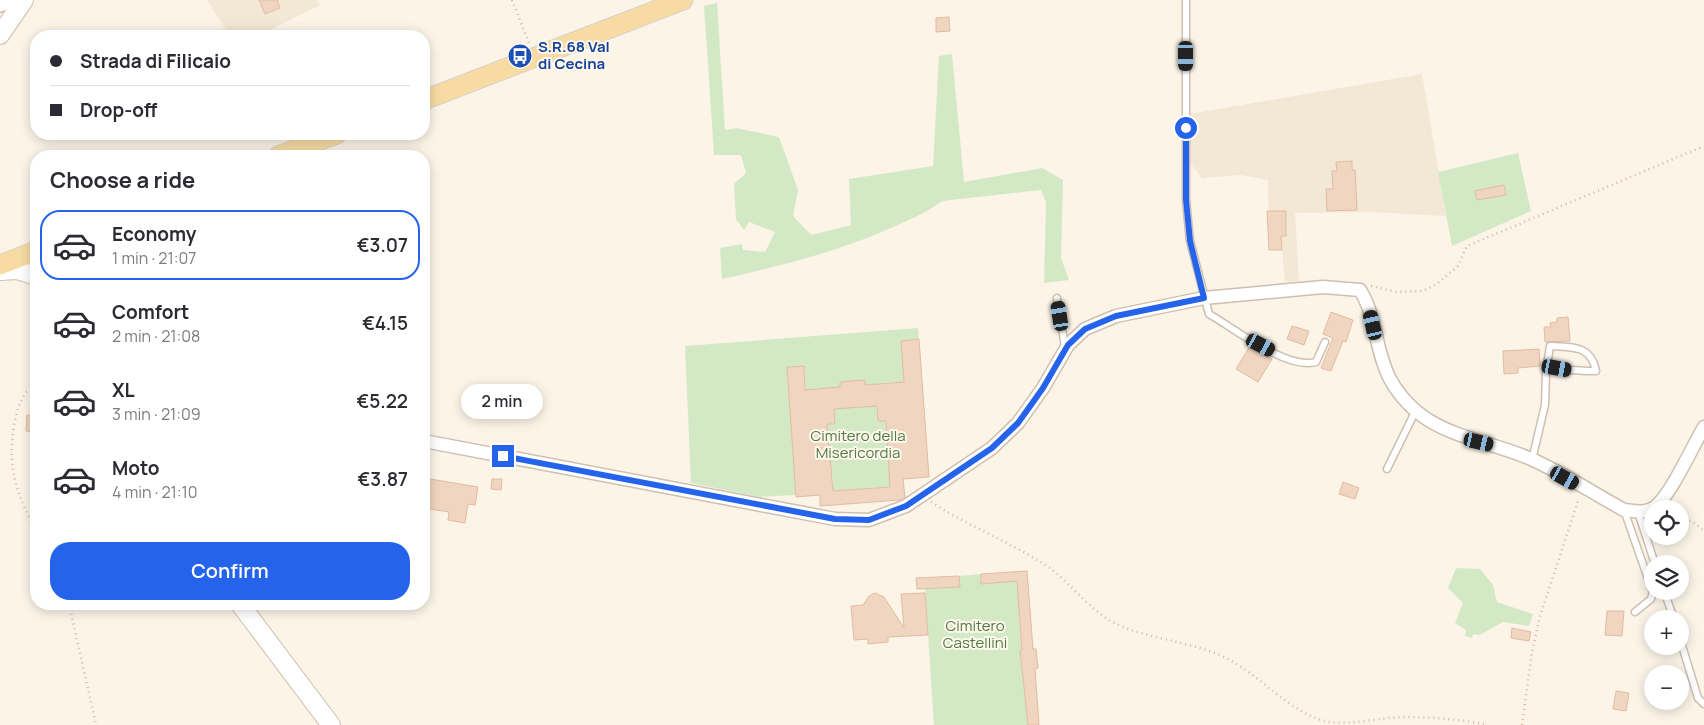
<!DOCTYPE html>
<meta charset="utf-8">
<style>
body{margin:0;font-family:Manrope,sans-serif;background:#f7f7f7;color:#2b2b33;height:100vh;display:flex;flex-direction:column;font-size:19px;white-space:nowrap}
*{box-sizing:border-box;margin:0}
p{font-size:16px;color:#7c7c81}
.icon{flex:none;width:28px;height:28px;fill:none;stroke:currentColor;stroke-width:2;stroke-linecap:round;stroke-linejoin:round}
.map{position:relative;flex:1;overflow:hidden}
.panel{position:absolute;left:30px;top:150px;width:400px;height:460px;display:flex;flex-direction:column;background:#fff;border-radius:20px;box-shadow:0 2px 12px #0003}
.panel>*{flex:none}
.top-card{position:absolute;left:30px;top:30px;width:400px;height:110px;border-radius:20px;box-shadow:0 2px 12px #0003;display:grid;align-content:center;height:110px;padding:0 20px;background:#fff}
.fabs{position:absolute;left:1644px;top:500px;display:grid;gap:10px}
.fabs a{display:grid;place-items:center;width:45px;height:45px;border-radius:50%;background:#fff;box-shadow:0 2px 12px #0003;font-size:25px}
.end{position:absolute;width:22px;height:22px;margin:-11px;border:6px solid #2563eb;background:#fff;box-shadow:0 0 0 2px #fff}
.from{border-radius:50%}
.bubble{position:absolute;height:35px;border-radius:18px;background:#fff;box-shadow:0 2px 12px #0003;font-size:16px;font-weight:600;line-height:35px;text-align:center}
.car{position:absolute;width:15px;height:30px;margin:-15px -8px;border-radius:6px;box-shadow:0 0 4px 1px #0007;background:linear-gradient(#222 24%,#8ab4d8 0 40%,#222 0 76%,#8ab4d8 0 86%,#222 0)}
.top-card b{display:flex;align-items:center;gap:18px;height:48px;font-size:19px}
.top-card b+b{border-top:1px solid #e1e1e2}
.top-card i{width:12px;height:12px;background:#2b2b33}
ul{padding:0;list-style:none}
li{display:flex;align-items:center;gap:15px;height:70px;margin:0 10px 8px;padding:0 10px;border:2px solid transparent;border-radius:20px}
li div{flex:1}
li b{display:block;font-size:19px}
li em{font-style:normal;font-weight:600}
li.current{border-color:#2563eb}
li>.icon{width:45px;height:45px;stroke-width:1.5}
h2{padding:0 20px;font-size:22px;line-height:60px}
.primary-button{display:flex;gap:10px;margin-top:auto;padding:10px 20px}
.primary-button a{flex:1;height:58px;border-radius:20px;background:#2563eb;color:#fff;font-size:20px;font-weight:600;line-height:58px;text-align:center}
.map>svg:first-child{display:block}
</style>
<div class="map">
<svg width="1704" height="725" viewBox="0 0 1704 725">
<rect width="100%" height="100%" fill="#fbf4e7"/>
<path fill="#f3e7d6" d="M207 0H316L320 5 258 36H230Z
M1422 74 1446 216 1371 212 1295 213 1299 281 1285 282 1282 250H1269L1268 180 1241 175 1202 178 1190 163V114Z"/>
<path fill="#d3e9c6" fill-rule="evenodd" d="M717 3 725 130 736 128 779 137 798 190 793 216 811 235 851 225 849 179 933 166 939 56 952 54 964 182 1042 168 1063 180 1061 258 1069 280 1044 283 1046 202 1041 190 942 201C926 213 909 220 891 228 837 252 780 266 722 279L720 248 742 244 743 250 765 252 775 232 749 222 744 230 736 219 734 184 746 173 741 155H714L704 6Z
M1518 153 1531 211 1452 246 1438 172Z
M918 328 919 339 901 341 909 455 928 464 889 467 890 487 865 488 866 503H860L859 489 833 491 832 472 818 473 813 494 804 366 787 367 796 495 759 497 691 483 685 346ZM865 381V385L894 382 900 460 886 421H878L876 405 833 408 834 424H827L812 389 840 387V382Z
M1456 568 1480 569 1493 585 1497 602 1533 614 1529 626 1503 622 1480 635 1473 634 1472 638 1465 636 1466 630 1455 623 1463 603 1448 588Z
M981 574 982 584 1017 581 1022 650H1020L1028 725H934L925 589 960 587 959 576Z"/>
<path fill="#f0d5c0" stroke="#e2bca1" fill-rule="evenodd" d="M259 0H277L280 8 265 14Z
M949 17 950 31 936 32V18Z
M1352 161V170H1355L1357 210 1327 211 1326 189H1333L1332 171H1337L1336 162Z
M1504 185 1506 195 1477 200 1475 191Z
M1267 211H1286V236H1281L1282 250H1269Z
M1331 312 1353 320 1346 342 1343 341 1331 371 1321 368 1333 338 1323 334Z
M1568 317 1570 341 1545 342 1544 327H1551L1550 323 1557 322V318Z
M1292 326 1309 331 1304 345 1287 339Z
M919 339 929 477 903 479 905 497 900 500 820 506V495L796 497 787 367 804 366 805 390 840 387V382L865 380V385L904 382 901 341ZM877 406 878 421H886L890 487 833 491 827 424H835L834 409Z
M1250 346 1272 359 1258 382 1236 369Z
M1539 349 1540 366 1518 368V373L1504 374 1503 351Z
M27 415 36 416V432L26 431Z
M424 478 478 487 475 505 468 504 465 523 448 520 449 512 424 508Z
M492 479H502L501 490 491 489Z
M1343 482 1359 488 1355 499 1339 494Z
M1027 571 1033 649H1036L1038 668 1035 669 1039 725H1028L1020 650H1022L1017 581 981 584V574Z
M959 576 960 587 917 589 916 578Z
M875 593 884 597 904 628 901 594 925 593 928 635 888 637V642L868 644V639L854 640 851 606 863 605 869 596Z
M1607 611H1624L1622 636 1605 635Z
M1512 628 1531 632 1529 641 1511 638Z
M1616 691 1629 693 1626 711 1613 709Z"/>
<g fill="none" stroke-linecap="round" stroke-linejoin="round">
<defs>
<path id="service" d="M1186 0V200L1190 241 1209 314C1235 329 1287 370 1316 362L1325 342
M1057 298 1065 347
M1532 460 1545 405 1546 371C1562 367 1579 372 1596 371 1591 345 1572 347 1550 346L1546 371
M1387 469 1416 410
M1624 510 1652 590
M1638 512 1655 564
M1664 591 1674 619
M1635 612 1651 599 1653 591
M1680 639 1698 698 1704 704"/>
<path id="minor" d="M424 441 835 519 869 520 906 506 992 448 1018 423 1043 388 1068 345 1085 329 1116 316 1204 298 1323 287 1360 290C1377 317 1375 351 1390 379 1422 437 1478 436 1531 459 1563 473 1593 493 1624 510 1634 511 1646 514 1655 507 1672 493 1692 447 1704 427"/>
<path id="tertiary" d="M0 4 11 0"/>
<path id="secondary" d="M0 35 24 0
M0 271 17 270 36 276
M240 604 331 725"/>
<path id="primary" d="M424 100 683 0
M278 156 337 134
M0 265 36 251"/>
</defs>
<use href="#service" stroke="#cfbfb0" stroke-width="9"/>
<use href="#minor" stroke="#cfbfb0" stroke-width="15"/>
<use href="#tertiary" stroke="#cfbfb0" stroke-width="18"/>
<use href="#secondary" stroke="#d2bfae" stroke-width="20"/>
<use href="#primary" stroke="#d8d1cd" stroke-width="21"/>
<path stroke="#d5b8a3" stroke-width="2.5" stroke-dasharray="1 4" stroke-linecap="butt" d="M512 0 529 43
M1371 286 1397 292 1423 291 1438 283 1458 266 1467 246 1704 146
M36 391 28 390C19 400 17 412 14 425 7 473 17 491 36 533
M931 502C968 526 1010 542 1047 566 1074 585 1091 614 1123 627 1156 640 1192 642 1224 657 1259 673 1292 716 1330 722 1349 725 1381 718 1401 717 1431 717 1459 719 1488 725
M1680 517 1693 522 1704 531
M69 604 96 725
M1522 725 1532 652 1540 616 1579 498"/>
<use href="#service" stroke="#fff" stroke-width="6"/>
<use href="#minor" stroke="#fff" stroke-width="12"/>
<use href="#tertiary" stroke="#fff" stroke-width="15"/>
<use href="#secondary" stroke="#fff" stroke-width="18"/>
<use href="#primary" stroke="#f7dba3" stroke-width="19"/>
</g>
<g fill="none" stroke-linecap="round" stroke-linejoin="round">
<path stroke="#2563eb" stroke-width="6" d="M503 456 835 519 869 520 906 506 992 448 1018 423 1043 388 1068 345 1085 329 1116 316 1204 298 1190 241 1186 200V128"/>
</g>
<defs>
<symbol id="bus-disc" viewBox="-11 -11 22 22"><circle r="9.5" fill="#1a4fb4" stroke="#fef8ed"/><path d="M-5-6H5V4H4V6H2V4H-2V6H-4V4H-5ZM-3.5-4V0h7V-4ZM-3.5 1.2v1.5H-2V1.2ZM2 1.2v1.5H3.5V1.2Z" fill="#fff"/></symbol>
</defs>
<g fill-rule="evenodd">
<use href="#bus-disc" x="506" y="42" width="28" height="28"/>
</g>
<g text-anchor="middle" stroke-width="4" stroke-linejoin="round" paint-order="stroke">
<g font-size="15" font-weight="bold" fill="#164399" stroke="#fef8ed" text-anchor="start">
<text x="538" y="52">S.R.68 Val<tspan x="538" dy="17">di Cecina</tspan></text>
</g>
<g font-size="15" fill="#527944" stroke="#fef8ed">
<text x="858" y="441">Cimitero della<tspan x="858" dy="17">Misericordia</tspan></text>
<text x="975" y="631">Cimitero<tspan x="975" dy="17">Castellini</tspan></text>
</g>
</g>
</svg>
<div class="fabs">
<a><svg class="icon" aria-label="locate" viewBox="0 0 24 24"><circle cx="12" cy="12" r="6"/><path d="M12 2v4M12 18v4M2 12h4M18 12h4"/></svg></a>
<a><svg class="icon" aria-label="layers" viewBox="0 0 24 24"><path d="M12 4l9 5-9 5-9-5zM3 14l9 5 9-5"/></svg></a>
<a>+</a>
<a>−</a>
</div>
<i class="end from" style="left:1186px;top:128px"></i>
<i class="end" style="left:503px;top:456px"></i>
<div class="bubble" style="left:461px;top:384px;width:82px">2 min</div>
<i class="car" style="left:1186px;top:56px;rotate:180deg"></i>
<i class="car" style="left:1060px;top:316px;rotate:351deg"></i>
<i class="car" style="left:1373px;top:325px;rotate:347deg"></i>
<i class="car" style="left:1261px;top:345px;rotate:118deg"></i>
<i class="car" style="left:1557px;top:368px;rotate:100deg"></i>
<i class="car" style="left:1479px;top:442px;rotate:103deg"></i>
<i class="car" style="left:1565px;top:478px;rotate:119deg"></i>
<div class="top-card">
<b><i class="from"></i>Strada di Filicaio</b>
<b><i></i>Drop-off</b>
</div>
<section class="panel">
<h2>Choose a ride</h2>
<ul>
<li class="current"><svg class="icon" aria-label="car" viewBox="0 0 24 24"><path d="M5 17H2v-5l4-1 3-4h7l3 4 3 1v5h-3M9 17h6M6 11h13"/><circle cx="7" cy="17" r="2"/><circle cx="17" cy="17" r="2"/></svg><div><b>Economy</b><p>1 min · 21:07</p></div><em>€3.07</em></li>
<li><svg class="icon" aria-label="car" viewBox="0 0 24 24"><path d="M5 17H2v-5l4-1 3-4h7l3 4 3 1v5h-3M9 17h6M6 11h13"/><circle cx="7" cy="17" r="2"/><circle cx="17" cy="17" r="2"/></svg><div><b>Comfort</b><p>2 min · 21:08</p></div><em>€4.15</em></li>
<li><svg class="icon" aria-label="car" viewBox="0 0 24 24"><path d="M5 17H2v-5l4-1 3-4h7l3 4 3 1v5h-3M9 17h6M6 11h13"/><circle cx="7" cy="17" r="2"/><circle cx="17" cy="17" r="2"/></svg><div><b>XL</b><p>3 min · 21:09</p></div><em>€5.22</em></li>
<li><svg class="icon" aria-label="car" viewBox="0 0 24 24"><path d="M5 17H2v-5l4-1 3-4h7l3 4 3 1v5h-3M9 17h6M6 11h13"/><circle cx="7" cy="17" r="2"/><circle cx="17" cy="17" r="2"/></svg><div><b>Moto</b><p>4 min · 21:10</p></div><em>€3.87</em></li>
</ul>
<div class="primary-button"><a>Confirm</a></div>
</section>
</div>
